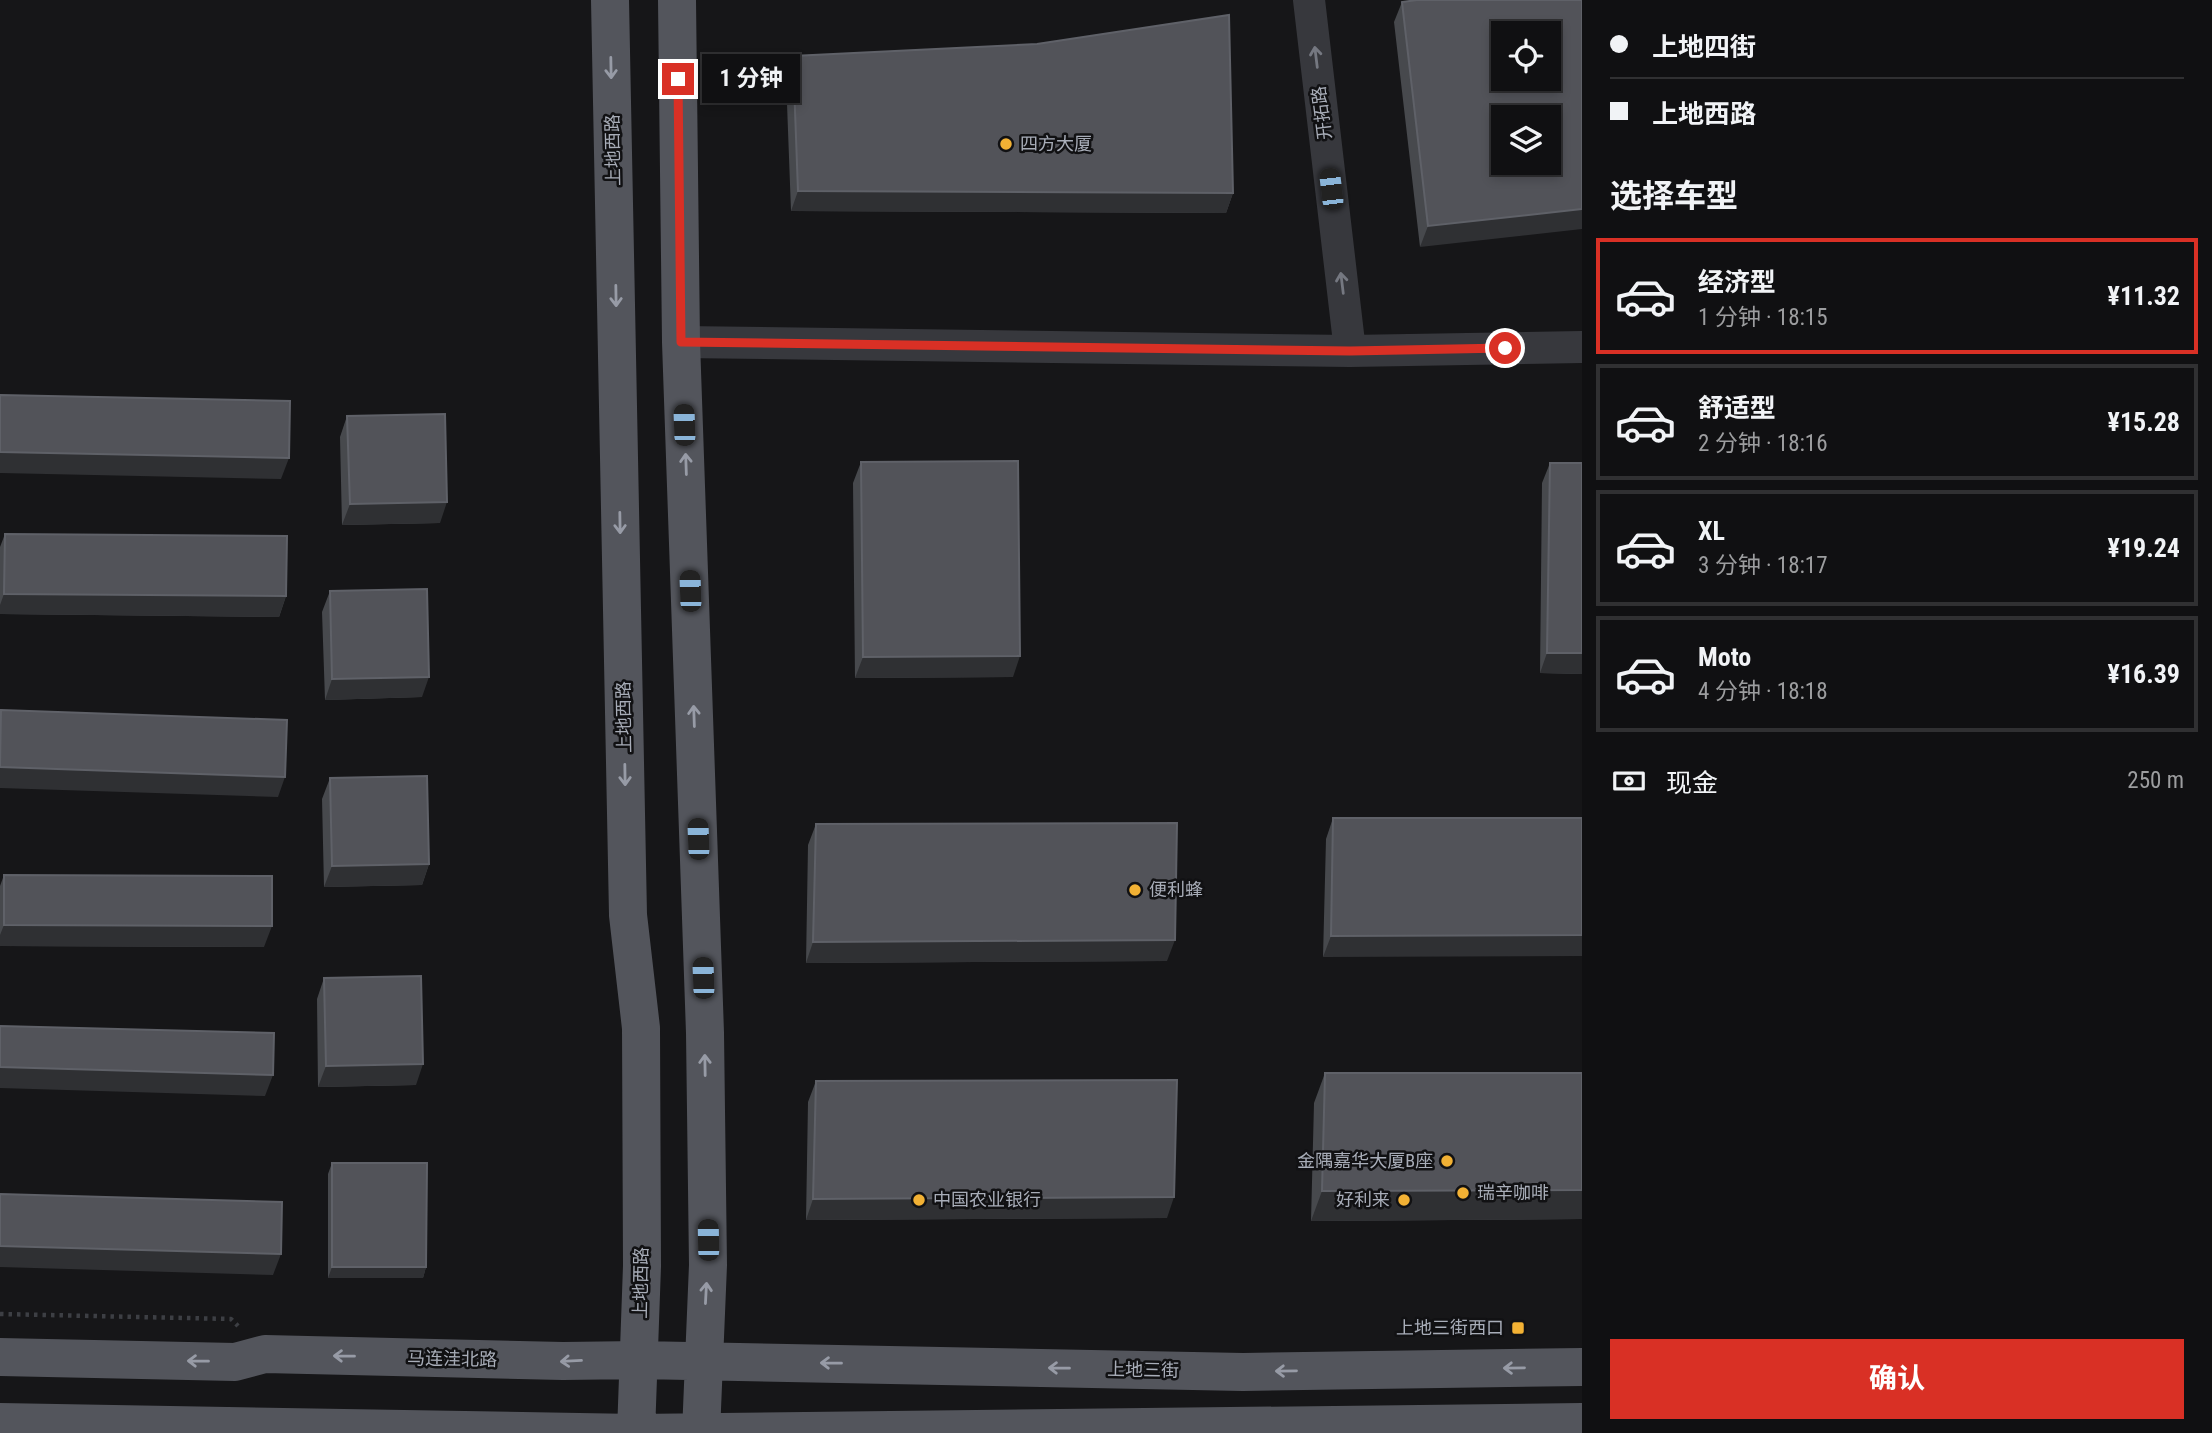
<!DOCTYPE html>
<html lang="zh">
<meta charset="utf-8">
<style>
body{margin:0;font-family:"Roboto Condensed","Noto Sans SC",sans-serif;background:#1e1e20;color:#f1f3f6;height:100vh;display:flex;flex-direction:column;font-size:26px;white-space:nowrap}
*{box-sizing:border-box;margin:0}
p{font-size:23px;color:#9c9d9f}
.icon{flex:none;width:38px;height:38px;fill:none;stroke:currentColor;stroke-width:2;stroke-linecap:round;stroke-linejoin:round}
.map{position:relative;flex:1;overflow:hidden}
.panel{display:flex;flex-direction:column;background:#101012;width:630px}
.panel>*{flex:none}
.top-card{display:grid;align-content:center;height:154px;padding:0 28px;background:#101012}
.tools{position:absolute;left:1491px;top:21px;display:grid;gap:14px}
.tools a{display:grid;place-items:center;width:70px;height:70px;border-radius:0px;background:#101012;box-shadow:0 4px 10px #0003,0 0 0 2px #303032;font-size:35px}
.end{position:absolute;width:32px;height:32px;margin:-16px;border:9px solid #d93025;background:#fff;box-shadow:0 0 0 4px #fff}
.from{border-radius:50%}
.bubble{position:absolute;height:49px;border-radius:0px;background:#101012;box-shadow:0 4px 10px #0003,0 0 0 2px #303032;font-size:23px;font-weight:700;line-height:49px;text-align:center}
.car{position:absolute;width:21px;height:42px;margin:-21px -10px;border-radius:9px;box-shadow:0 0 5px 2px #0007;background:linear-gradient(#222 24%,#8ab4d8 0 40%,#222 0 76%,#8ab4d8 0 86%,#222 0)}
.top-card b{display:flex;align-items:center;gap:24px;height:66px;font-size:26px}
.top-card b+b{border-top:2px solid #303032}
.top-card i{width:18px;height:18px;background:#f1f3f6}
ul{padding:0;list-style:none}
li{display:flex;align-items:center;gap:21px;height:116px;margin:0 14px 10px;padding:0 14px;border:4px solid #303032;border-radius:0px}
li div{flex:1}
li b{display:block;font-size:26px}
li em{font-style:normal;font-weight:700}
li.selected{border-color:#d93025}
li>.icon{width:63px;height:63px;stroke-width:1.5}
h2{padding:0 28px;font-size:32px;line-height:84px}
.pay{display:flex;align-items:center;gap:18px;height:77px;padding:0 28px;font-size:26px}
.pay p{margin-inline-start:auto}
.button{display:flex;gap:14px;margin-top:auto;padding:14px 28px}
.button a{flex:1;height:80px;border-radius:0px;background:#d93025;color:#fff;font-size:28px;font-weight:700;line-height:80px;text-align:center}
main{display:flex;flex:1;min-height:0}
.map>svg:first-child{display:block}
</style>
<main>
<div class="map">
<svg width="1582" height="1433" viewBox="0 0 1582 1433">
<rect width="100%" height="100%" fill="#161618"/>
<g fill="none" stroke-linecap="round" stroke-linejoin="round">
<path stroke="#3d3f44" stroke-width="4.5" stroke-dasharray="3.5 5" stroke-linecap="butt" d="M0 1314 231 1319 238 1326"/>
<path stroke="#37383d" stroke-width="32" d="M1309 0 1350 351
M681 342 1350 351 1582 347"/>
<path stroke="#53555c" stroke-width="38" d="M610 0 628 915 641 1028 642 1266 636 1433
M677 0 681 342 705 1033 708 1265 701 1433
M0 1357 235 1362 265 1354 563 1361 639 1360 1243 1372 1582 1367
M0 1422 636 1433 1582 1422"/>
</g>
<path fill="#47494d" d="M1582 0 1420 247 1394 22 1402 2Z
M793 56 1233 193 1226 213 791 211 786 77Z
M347 416 440 523 342 525 340 437Z
M861 462 1013 677 855 678 853 483Z
M1550 463 1582 674 1540 673 1542 483Z
M5 534 286 596 279 617 0 614V547Z
M330 591 422 697 325 700 322 612Z
M330 778 429 864 422 885 324 887 322 799Z
M1333 818H1582L1323 957 1326 839Z
M816 824 1167 961 806 963 808 845Z
M4 875 264 947 0 946V886Z
M324 978 416 1085 318 1087 317 999Z
M1325 1073H1582V1219L1311 1221 1314 1103Z
M816 1081 1167 1218 806 1220 808 1102Z
M332 1163 426 1267 423 1278H328V1174Z"/>
<path fill="#2f3033" d="M798 191 1233 193 1226 213 791 211Z
M1582 209V229L1420 247 1428 226Z
M0 452 289 458 281 479 0 473Z
M447 502 440 523 342 525 350 504Z
M4 594 286 596 279 617 0 614V605Z
M1547 653H1582V674L1540 673Z
M1020 656 1013 677 855 678 863 657Z
M429 677 422 697 325 700 332 679Z
M0 767 285 777 278 797 0 788Z
M429 864 422 885 324 887 332 866Z
M4 925 272 926 264 947 0 946V935Z
M1582 935V956L1323 957 1331 936Z
M1175 940 1167 961 806 963 813 942Z
M423 1064 416 1085 318 1087 326 1066Z
M0 1067 273 1075 265 1096 0 1088Z
M1582 1190V1219L1311 1221 1322 1191Z
M1174 1197 1167 1218 806 1220 813 1199Z
M0 1246 281 1254 273 1275 0 1267Z
M332 1267H426L423 1278H328Z"/>
<path fill="#525359" stroke="#5f6168" stroke-width="2" fill-rule="evenodd" d="M1417 0H1582V209L1428 226 1402 2ZM1503 33H1549V79H1503ZM1503 117H1549V163H1503Z
M1229 15 1233 193 798 191 793 56 1037 44Z
M0 395 290 401 289 458 0 452Z
M445 414 447 502 350 504 347 416Z
M1018 461 1020 656 863 657 861 462Z
M1550 463H1582V653H1547Z
M5 534 287 536 286 596 4 594Z
M427 589 429 677 332 679 330 591Z
M1 710 287 720 285 777 0 767Z
M427 776 429 864 332 866 330 778Z
M1333 818H1582V935L1331 936Z
M1177 823 1175 940 813 942 816 824Z
M4 875 272 876V926L4 925Z
M421 976 423 1064 326 1066 324 978Z
M0 1026 274 1033 273 1075 0 1067Z
M1325 1073H1582V1190L1322 1191Z
M1177 1080 1174 1197 813 1199 816 1081Z
M332 1163H427L426 1267H332Z
M0 1194 282 1202 281 1254 0 1246Z"/>
<defs><path id="oneway-shaft" d="M-6 0H5M1.5-3L5.5 0L1.5 3" fill="none" stroke-width="1.6" stroke-linecap="round" stroke-linejoin="round" transform="scale(1.75)"/></defs>
<g stroke="#757881">
<use href="#oneway-shaft" transform="translate(1316 57) rotate(-97)"/>
<use href="#oneway-shaft" transform="translate(1342 283) rotate(-97)"/>
</g>
<g stroke="#979ba6">
<use href="#oneway-shaft" transform="translate(611 68) rotate(89)"/>
<use href="#oneway-shaft" transform="translate(616 296) rotate(89)"/>
<use href="#oneway-shaft" transform="translate(686 464) rotate(-92)"/>
<use href="#oneway-shaft" transform="translate(620 523) rotate(89)"/>
<use href="#oneway-shaft" transform="translate(694 716) rotate(-92)"/>
<use href="#oneway-shaft" transform="translate(625 775) rotate(89)"/>
<use href="#oneway-shaft" transform="translate(705 1065) rotate(-91)"/>
<use href="#oneway-shaft" transform="translate(706 1293) rotate(-87)"/>
<use href="#oneway-shaft" transform="translate(344 1356) rotate(-179)"/>
<use href="#oneway-shaft" transform="translate(198 1361) rotate(-179)"/>
<use href="#oneway-shaft" transform="translate(571 1361) rotate(177)"/>
<use href="#oneway-shaft" transform="translate(831 1363) rotate(-179)"/>
<use href="#oneway-shaft" transform="translate(1059 1368) rotate(-179)"/>
<use href="#oneway-shaft" transform="translate(1514 1368) rotate(179)"/>
<use href="#oneway-shaft" transform="translate(1286 1371) rotate(179)"/>
</g>
<g fill="none" stroke-linecap="round" stroke-linejoin="round">
<path stroke="#d93025" stroke-width="9" d="M678 79 681 342 1350 351 1505 348"/>
</g>
<g fill="#f2b134" stroke="#111113" stroke-width="2.5">
<circle cx="1006" cy="144" r="7"/>
<circle cx="1135" cy="890" r="7"/>
<circle cx="1447" cy="1161" r="7"/>
<circle cx="1463" cy="1193" r="7"/>
<circle cx="919" cy="1200" r="7"/>
<circle cx="1404" cy="1200" r="7"/>
<rect x="1511" y="1321" width="14" height="14" rx="3.5"/>
</g>
<g text-anchor="middle" stroke-width="5" stroke-linejoin="round" paint-order="stroke">
<g font-size="18" fill="#a8adb8" stroke="#111113">
<text transform="translate(1322 113) rotate(-97)" y="6">开拓路</text>
<text transform="translate(613 150) rotate(-91)" y="6">上地西路</text>
<text transform="translate(624 717) rotate(-91)" y="6">上地西路</text>
<text transform="translate(641 1283) rotate(-89)" y="6">上地西路</text>
<text transform="translate(452 1359) rotate(1)" y="6">马连洼北路</text>
<text transform="translate(1143 1370) rotate(1)" y="6">上地三街</text>
</g>
<g font-size="18" fill="#a8adb8" stroke="#111113" text-anchor="start">
<text x="1020" y="150">四方大厦</text>
<text x="1149" y="896">便利蜂</text>
<text x="1433" y="1167" text-anchor="end">金隅嘉华大厦B座</text>
<text x="1477" y="1199">瑞辛咖啡</text>
<text x="933" y="1206">中国农业银行</text>
<text x="1390" y="1206" text-anchor="end">好利来</text>
<text x="1504" y="1334" text-anchor="end">上地三街西口</text>
</g>
</g>
</svg>
<div class="tools">
<a><svg class="icon" aria-label="locate" viewBox="0 0 24 24"><circle cx="12" cy="12" r="6"/><path d="M12 2v4M12 18v4M2 12h4M18 12h4"/></svg></a>
<a><svg class="icon" aria-label="layers" viewBox="0 0 24 24"><path d="M12 4l9 5-9 5-9-5zM3 14l9 5 9-5"/></svg></a>
</div>
<i class="end from" style="left:1505px;top:348px"></i>
<i class="end" style="left:678px;top:79px"></i>
<div class="bubble" style="left:702px;top:54px;width:98px">1 分钟</div>
<i class="car" style="left:1331px;top:189px;rotate:353deg"></i>
<i class="car" style="left:684px;top:425px;rotate:358deg"></i>
<i class="car" style="left:690px;top:591px;rotate:358deg"></i>
<i class="car" style="left:698px;top:839px;rotate:358deg"></i>
<i class="car" style="left:703px;top:978px;rotate:358deg"></i>
<i class="car" style="left:708px;top:1240px;rotate:359deg"></i>
</div>
<section class="panel">
<div class="top-card">
<b><i class="from"></i>上地四街</b>
<b><i></i>上地西路</b>
</div>
<h2>选择车型</h2>
<ul>
<li class="selected"><svg class="icon" aria-label="car" viewBox="0 0 24 24"><path d="M5 17H2v-5l4-1 3-4h7l3 4 3 1v5h-3M9 17h6M6 11h13"/><circle cx="7" cy="17" r="2"/><circle cx="17" cy="17" r="2"/></svg><div><b>经济型</b><p>1 分钟 · 18:15</p></div><em>¥11.32</em></li>
<li><svg class="icon" aria-label="car" viewBox="0 0 24 24"><path d="M5 17H2v-5l4-1 3-4h7l3 4 3 1v5h-3M9 17h6M6 11h13"/><circle cx="7" cy="17" r="2"/><circle cx="17" cy="17" r="2"/></svg><div><b>舒适型</b><p>2 分钟 · 18:16</p></div><em>¥15.28</em></li>
<li><svg class="icon" aria-label="car" viewBox="0 0 24 24"><path d="M5 17H2v-5l4-1 3-4h7l3 4 3 1v5h-3M9 17h6M6 11h13"/><circle cx="7" cy="17" r="2"/><circle cx="17" cy="17" r="2"/></svg><div><b>XL</b><p>3 分钟 · 18:17</p></div><em>¥19.24</em></li>
<li><svg class="icon" aria-label="car" viewBox="0 0 24 24"><path d="M5 17H2v-5l4-1 3-4h7l3 4 3 1v5h-3M9 17h6M6 11h13"/><circle cx="7" cy="17" r="2"/><circle cx="17" cy="17" r="2"/></svg><div><b>Moto</b><p>4 分钟 · 18:18</p></div><em>¥16.39</em></li>
</ul>
<div class="pay"><svg class="icon" aria-label="cash" viewBox="0 0 24 24"><path d="M3 7h18v10H3z"/><circle cx="12" cy="12" r="2"/></svg>现金<p>250 m</p></div>
<div class="button"><a>确认</a></div>
</section>
</main>
